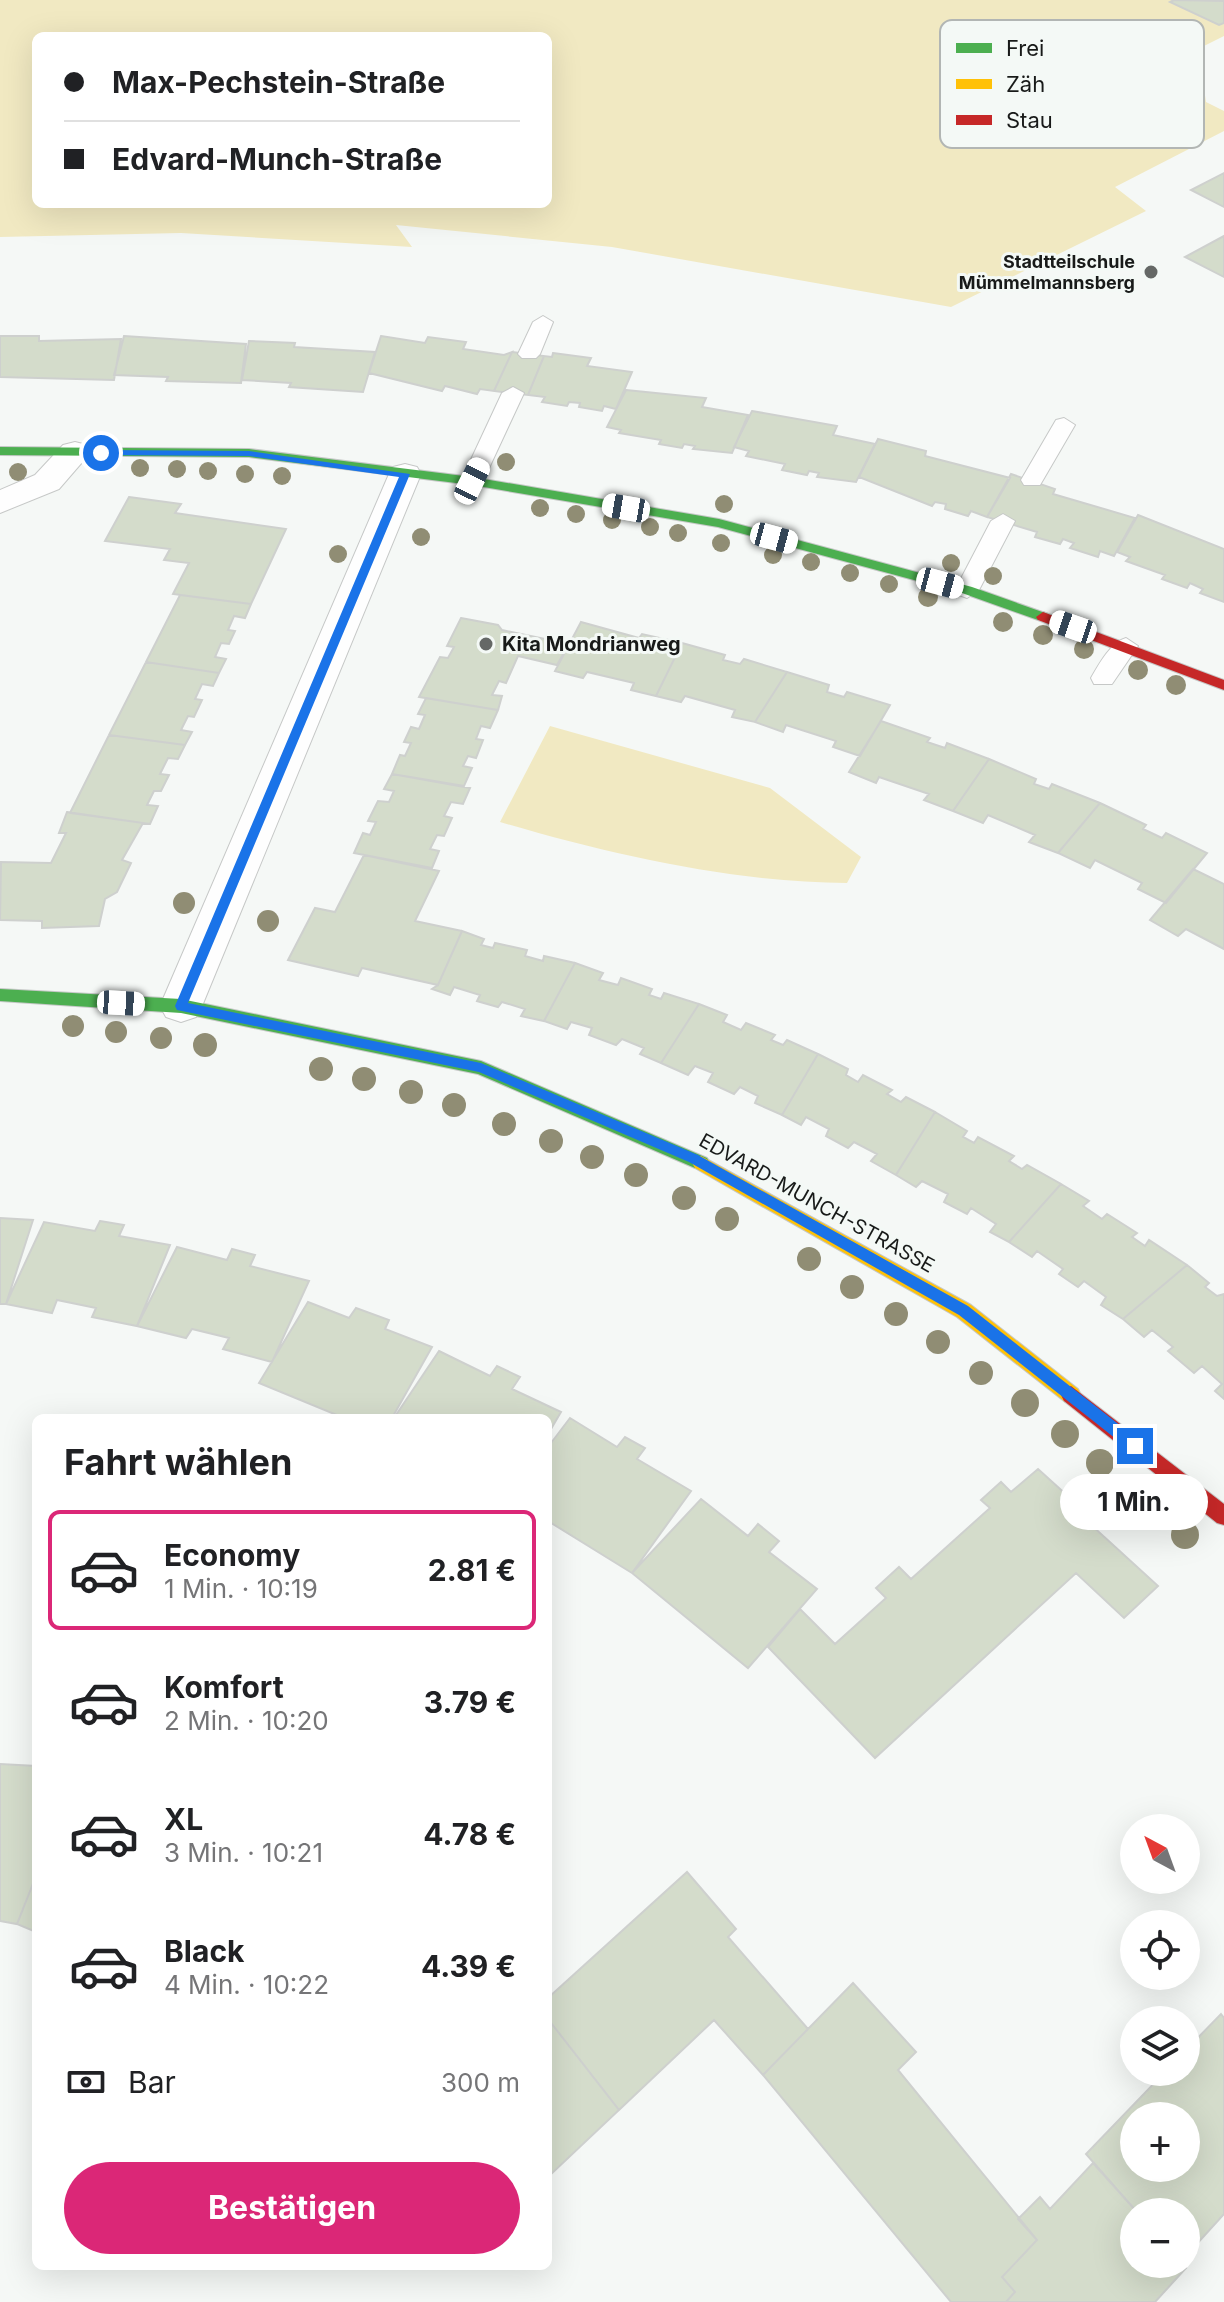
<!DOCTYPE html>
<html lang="de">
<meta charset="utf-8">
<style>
body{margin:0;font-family:Inter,sans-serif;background:#f6f6f6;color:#202124;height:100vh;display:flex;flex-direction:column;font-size:30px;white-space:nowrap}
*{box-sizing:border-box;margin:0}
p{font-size:26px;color:#757577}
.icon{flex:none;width:44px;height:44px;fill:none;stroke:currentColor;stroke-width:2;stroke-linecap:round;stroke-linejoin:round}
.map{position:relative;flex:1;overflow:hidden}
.panel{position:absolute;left:32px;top:1414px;width:520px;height:856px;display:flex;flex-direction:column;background:#fff;border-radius:12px;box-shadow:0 8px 32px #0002}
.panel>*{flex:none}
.top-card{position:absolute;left:32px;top:32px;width:520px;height:176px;border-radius:12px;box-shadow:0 8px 32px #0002;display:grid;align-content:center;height:176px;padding:0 32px;background:#fff}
.needle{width:52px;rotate:319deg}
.buttons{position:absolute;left:1120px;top:1814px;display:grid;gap:16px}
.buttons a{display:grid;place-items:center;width:80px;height:80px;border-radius:50%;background:#fff;box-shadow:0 8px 32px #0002;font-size:40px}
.end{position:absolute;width:36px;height:36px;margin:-18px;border:10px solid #1a73e8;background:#fff;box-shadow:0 0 0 4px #fff}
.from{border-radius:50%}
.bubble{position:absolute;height:56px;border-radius:28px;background:#fff;box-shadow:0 8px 32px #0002;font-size:26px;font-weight:700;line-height:56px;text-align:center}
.car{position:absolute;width:24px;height:48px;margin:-24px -12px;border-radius:10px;box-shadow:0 0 6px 2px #0007;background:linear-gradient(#fff 24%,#345 0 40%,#fff 0 76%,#345 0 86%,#fff 0)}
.top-card b{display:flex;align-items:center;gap:28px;height:76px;font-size:30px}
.top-card b+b{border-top:2px solid #e0e0e0}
.top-card i{width:20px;height:20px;background:#202124}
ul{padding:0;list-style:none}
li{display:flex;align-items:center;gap:24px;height:120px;margin:0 16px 12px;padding:0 16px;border:4px solid transparent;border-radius:12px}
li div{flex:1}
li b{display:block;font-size:30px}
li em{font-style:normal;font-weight:700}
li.active{border-color:#db2777}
li>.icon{width:72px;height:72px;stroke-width:1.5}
h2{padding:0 32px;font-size:36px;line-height:96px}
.pay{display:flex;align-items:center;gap:20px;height:88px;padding:0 32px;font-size:30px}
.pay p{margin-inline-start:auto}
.primary-button{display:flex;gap:16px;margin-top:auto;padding:16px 32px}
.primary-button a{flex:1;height:92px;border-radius:48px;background:#db2777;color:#fff;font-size:32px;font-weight:700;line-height:92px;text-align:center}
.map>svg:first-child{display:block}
</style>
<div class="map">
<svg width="1224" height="2302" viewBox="0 0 1224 2302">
<rect width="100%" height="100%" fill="#f5f8f6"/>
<path fill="#f1e9c2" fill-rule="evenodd" d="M0 0H1224V36L1198 49 1206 102 1224 111V131L1115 187 1146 211 951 307 612 247 396 225 412 247 181 233 0 237ZM36 36H548V204H36Z
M550 726 770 788 861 857 847 883C735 883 608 854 500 822Z"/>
<path fill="#d4dccb" stroke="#ced0ce" stroke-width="2" fill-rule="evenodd" d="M1174 0 1224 1V23L1219 25 1170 2Z
M1224 173V207L1191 190Z
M1224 236V277L1185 257Z
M0 336H39V341L121 339 114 380 0 377Z
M124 336 246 344 241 383 166 381 168 377 114 375Z
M381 336 425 343 428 337 466 342 463 349 504 355 512 352 494 391 480 389 477 394 445 386 442 391 369 373Z
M249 341 295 343 294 347 375 352 363 392 289 387 291 383 242 380Z
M512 352 544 356 528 395 494 391Z
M553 353 591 358 587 366 632 372 616 409 604 406 602 411 579 407 580 403 569 402 567 406 542 402 545 397 528 395 544 356 552 357Z
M626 390 706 398 702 407 748 415 732 453 693 449 695 446 684 444 682 448 659 444 661 440 619 433 621 430 607 427Z
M752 411 837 426 833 435 875 444 856 482 817 477 819 473 809 471 807 475 782 470 785 464 746 456 749 451 734 447Z
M878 439 926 451 925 456 1010 478 987 517 971 511 968 516 945 509 946 504 935 502 932 506 859 477Z
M1011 474 1055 489 1053 494 1135 518 1114 556 1100 551 1098 557 1070 548 1074 543 1063 539 1060 544 1035 537 1037 532 987 517Z
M129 497 181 504 175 513 286 529 251 604 173 594 189 563 164 560 170 549 105 541Z
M1138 515 1224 549V602L1200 593 1203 589 1190 583 1187 588 1162 579 1165 575 1126 561 1130 557 1117 552Z
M180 595 251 604 245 618 234 616 228 630 235 631 229 644 221 643 215 657 226 659 219 673 146 662Z
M461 618 498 625 502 630 569 644 557 665 518 656 506 683 499 681 492 695 502 696 498 710 419 697 440 657 448 658 454 647 447 646Z
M581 622 639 638 642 634 682 643 656 696 631 690 634 683 587 672 583 678 555 671Z
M682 643 725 655 723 660 740 664 744 659 787 672 755 722 732 717 735 710 685 696 681 702 656 696Z
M146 662 219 673 213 686 202 684 195 699 202 700 194 717 188 716 181 730 192 732 185 745 109 735Z
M787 672 829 685 827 692 844 697 847 692 890 705 860 756 833 747 836 741 786 725 783 732 755 722Z
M426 698 498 710 490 728 481 726 476 739 483 740 476 758 468 756 463 766 472 768 464 786 392 774 400 755 405 756 411 743 404 742 411 727 419 729 425 715 418 714Z
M881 721 930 738 927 742 945 748 947 743 989 759 953 811 924 800 929 794 879 777 876 783 849 772Z
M109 735 185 745 178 759 168 758 160 774 169 775 161 791H154L147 805 158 806 150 824 70 813Z
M989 759 1036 779 1034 784 1049 789 1052 784 1100 803 1058 853 1029 842 1035 835 988 815 983 823 953 811Z
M392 774 470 788 463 804 451 802 444 816 452 818 444 836 437 835 430 849 439 851 432 868 354 853 363 833 370 835 376 822 368 821 378 801 389 802 394 791 384 789Z
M1100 803 1146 825 1143 829 1162 838 1166 833 1207 853 1166 903 1138 889 1142 883 1095 860 1090 868 1058 853Z
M67 812 143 823 122 860 131 863 117 892 105 899 99 926 42 928V921L0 920 1 862 51 863 66 833H59Z
M364 855 439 871 415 921 462 931 438 985 362 968 358 976 288 960 315 908 335 912Z
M1193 869 1224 884V949L1186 929 1178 936 1150 920Z
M462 931 484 939 481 945 493 948 495 943 527 950 525 956 543 961 544 956 575 963 544 1021 521 1016 525 1009 502 1002 498 1007 477 1001 480 995 454 987 450 995 432 989 438 985Z
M575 963 603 973 599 980 618 985 621 978 652 989 649 995 661 999 664 993 699 1004 661 1063 640 1054 644 1048 622 1039 616 1045 589 1035 592 1028 571 1022 567 1029 544 1021Z
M699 1004 727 1015 723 1022 741 1030 746 1023 775 1035 771 1040 783 1045 787 1040 818 1054 782 1115 755 1103 758 1096 740 1087 734 1094 708 1082 713 1073 695 1066 688 1075 661 1063Z
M818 1054 848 1069 846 1075 858 1082 863 1075 892 1090 887 1094 901 1102 906 1097 935 1112 896 1175 871 1161 877 1154 854 1142 848 1148 826 1136 829 1129 806 1117 801 1125 782 1115Z
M935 1112 967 1131 963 1137 974 1143 978 1137 1014 1156 1009 1161 1022 1169 1027 1165 1061 1184 1009 1242 990 1232 996 1224 971 1208 967 1214 944 1202 948 1194 922 1181 916 1187 896 1175Z
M1061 1184 1089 1201 1083 1206 1102 1219 1107 1214 1137 1233 1132 1237 1145 1246 1149 1240 1187 1265 1123 1319 1101 1305 1106 1297 1084 1281 1078 1287 1059 1274 1063 1269 1037 1251 1032 1257 1009 1242Z
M0 1218 33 1220 6 1304H0Z
M100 1221 124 1225 119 1236 170 1245 137 1326 92 1317 96 1308 57 1300 52 1313 6 1304 44 1222 95 1231Z
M177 1247 227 1260 232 1249 255 1255 250 1266 309 1281 272 1362 223 1349 229 1338 192 1329 186 1338 137 1326Z
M1187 1265 1209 1283 1205 1287 1217 1296 1224 1294V1399L1215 1391 1222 1384 1202 1366 1194 1373 1168 1351 1173 1347 1152 1330 1144 1337 1123 1319Z
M308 1302 349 1318 356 1308 389 1320 385 1329 432 1347 392 1418H344L259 1383Z
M439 1351 490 1376 497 1366 520 1377 512 1389 561 1412 548 1434V1418H394Z
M570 1418 617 1447 625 1437 645 1448 637 1459 691 1491 632 1573 548 1521V1447Z
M1038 1469 1081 1508 1073 1515 1085 1527 1089 1523 1158 1586 1124 1618 1076 1573 875 1758 768 1647 800 1609 835 1644 886 1598 876 1588 899 1567 911 1579 990 1508 981 1500 1001 1482 1011 1492Z
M701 1499 748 1536 758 1524 779 1541 769 1552 817 1589 748 1668 632 1573Z
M0 1764 36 1766V1876L17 1924 0 1921Z
M687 1872 736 1929 728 1937 808 2029 763 2075 714 2020 619 2110 548 2019V1998Z
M36 1876V1932L17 1924Z
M853 1983 916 2052 898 2070 1037 2240 1002 2277 1015 2292 1006 2302H951L763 2075Z
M1221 2014 1224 2018V2214L1186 2256V2212H1137L1086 2154 1165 2072H1186V2050ZM1134 2116H1186V2168H1134Z
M548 2019 619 2110 548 2177Z
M1093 2163 1137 2212 1134 2264H1182L1186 2268 1155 2302H1006L1015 2292 1002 2277 1037 2240 1018 2219 1040 2197 1050 2209Z"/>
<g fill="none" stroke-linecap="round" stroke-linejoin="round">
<defs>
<path id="lane" d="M543 316 553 322 540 354 536 358H522L518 354 533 322Z
M513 387 524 393 483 481 480 486H464L461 481 502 393Z
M1064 418 1075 425 1043 480 1040 485H1024L1021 480 1056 420Z
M1003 514 1015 521 979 590 967 598 959 595 955 590 991 521Z
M1126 638 1138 646 1112 684H1094L1091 678C1099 664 1111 642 1126 638Z"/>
<path id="street" d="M75 442 87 445 91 452 59 489 0 513V490L35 475 63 445Z
M405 464 417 467 421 474 202 1006 196 1017 181 1022 166 1017 160 1006 389 474 393 467Z"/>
<path id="fast" d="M0 447 249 449 472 477 719 519 972 587 1048 614 1050 617 1048 620H1038L962 593 718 527 472 485 249 457 0 455Z
M0 989 181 999 481 1061 707 1158 710 1163 707 1168H695L478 1074 181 1013 0 1001Z"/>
<path id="slow" d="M701 1156 971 1305 1078 1389 1081 1395 1078 1401 1071 1404 1064 1401 957 1317 695 1168 692 1163 695 1158Z"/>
<path id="jam" d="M1043 612 1224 680V690L1038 620 1036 617Z
M1071 1386 1224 1504V1525L1217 1523 1064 1401 1061 1395 1064 1389Z"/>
</defs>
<use href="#lane" stroke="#c6c8c7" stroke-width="2"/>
<use href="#street" stroke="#c6c8c7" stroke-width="2"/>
<use href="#fast" stroke="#c6c8c7" stroke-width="2"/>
<use href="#slow" stroke="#c6c8c7" stroke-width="2"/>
<use href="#jam" stroke="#c6c8c7" stroke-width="2"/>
<use href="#lane" fill="#fefefe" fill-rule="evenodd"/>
<use href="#street" fill="#fefefe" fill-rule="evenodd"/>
<use href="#fast" fill="#4caf50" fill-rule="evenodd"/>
<use href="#slow" fill="#ffc107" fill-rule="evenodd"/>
<use href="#jam" fill="#c62828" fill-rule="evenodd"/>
</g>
<g fill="#908d74">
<circle cx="506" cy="462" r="9"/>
<circle cx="140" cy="468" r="9"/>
<circle cx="177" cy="469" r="9"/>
<circle cx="208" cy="471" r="9"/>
<circle cx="18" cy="472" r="9"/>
<circle cx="245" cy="474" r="9"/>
<circle cx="282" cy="476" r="9"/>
<circle cx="724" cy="504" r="9"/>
<circle cx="540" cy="508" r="9"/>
<circle cx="576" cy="514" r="9"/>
<circle cx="612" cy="520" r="9"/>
<circle cx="650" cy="527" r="9"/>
<circle cx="678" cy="533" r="9"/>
<circle cx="421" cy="537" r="9"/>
<circle cx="721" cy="543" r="9"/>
<circle cx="338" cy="554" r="9"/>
<circle cx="773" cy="555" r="9"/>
<circle cx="811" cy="562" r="9"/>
<circle cx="951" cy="563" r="9"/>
<circle cx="850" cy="573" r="9"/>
<circle cx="993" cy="576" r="9"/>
<circle cx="889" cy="584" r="9"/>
<circle cx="928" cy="597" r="10"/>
<circle cx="1003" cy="622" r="10"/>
<circle cx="1043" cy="635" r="10"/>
<circle cx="1084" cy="649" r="10"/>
<circle cx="1138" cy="670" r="10"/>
<circle cx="1176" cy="685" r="10"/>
<circle cx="184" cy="903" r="11"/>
<circle cx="268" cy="921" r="11"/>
<circle cx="73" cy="1026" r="11"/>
<circle cx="116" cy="1032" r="11"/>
<circle cx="161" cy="1038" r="11"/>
<circle cx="205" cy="1045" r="12"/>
<circle cx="321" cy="1069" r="12"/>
<circle cx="364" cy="1079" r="12"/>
<circle cx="411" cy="1092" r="12"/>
<circle cx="454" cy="1105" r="12"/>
<circle cx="504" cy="1124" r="12"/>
<circle cx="551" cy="1141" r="12"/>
<circle cx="592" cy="1157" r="12"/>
<circle cx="636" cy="1175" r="12"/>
<circle cx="684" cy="1198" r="12"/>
<circle cx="727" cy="1219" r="12"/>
<circle cx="809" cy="1259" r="12"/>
<circle cx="852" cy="1287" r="12"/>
<circle cx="896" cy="1314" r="12"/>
<circle cx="938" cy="1342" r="12"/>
<circle cx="981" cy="1373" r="12"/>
<circle cx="1025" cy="1403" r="14"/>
<circle cx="1065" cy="1434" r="14"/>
<circle cx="1100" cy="1463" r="14"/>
<circle cx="1144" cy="1499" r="14"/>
<circle cx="1185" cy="1535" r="14"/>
</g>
<path fill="#1a73e8" d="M101 450 249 451 410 474 188 1003 481 1063 698 1155 968 1306 1140 1441V1450H1130L959 1315 689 1162 479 1072 177 1010 175 1006 399 477 249 456 97 455Z"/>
<g fill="#656866" stroke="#f4f9f6" stroke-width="3">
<circle cx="1151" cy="272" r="8"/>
<circle cx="486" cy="644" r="8"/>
</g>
<g text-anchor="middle" stroke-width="6" stroke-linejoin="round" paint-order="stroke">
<g font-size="18" font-weight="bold" fill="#181a19" stroke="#f4f9f6" text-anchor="end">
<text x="1135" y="268">Stadtteilschule<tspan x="1135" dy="21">Mümmelmannsberg</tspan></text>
</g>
<g font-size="20" font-weight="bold" fill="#181a19" stroke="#f4f9f6" text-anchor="start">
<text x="502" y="651">Kita Mondrianweg</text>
</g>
<g font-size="20" fill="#181a19" stroke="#f4f9f6">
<text transform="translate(817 1203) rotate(29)" y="7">EDVARD-MUNCH-STRASSE</text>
</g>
</g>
<rect x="940" y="20" width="264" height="128" rx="12" fill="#f4f9f6" stroke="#b2b6b4" stroke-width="2"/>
<rect x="956" y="43" width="36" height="10" fill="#4caf50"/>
<rect x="956" y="79" width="36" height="10" fill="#ffc107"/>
<rect x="956" y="115" width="36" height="10" fill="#c62828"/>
<g font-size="22" fill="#181a19">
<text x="1006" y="56">Frei</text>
<text x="1006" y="92">Zäh</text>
<text x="1006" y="128">Stau</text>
</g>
</svg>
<div class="buttons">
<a><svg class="needle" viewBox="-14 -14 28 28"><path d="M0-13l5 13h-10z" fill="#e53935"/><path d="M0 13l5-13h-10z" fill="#757577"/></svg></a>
<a><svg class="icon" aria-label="locate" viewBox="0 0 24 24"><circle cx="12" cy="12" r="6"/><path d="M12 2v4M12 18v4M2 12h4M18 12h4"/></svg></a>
<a><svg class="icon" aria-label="layers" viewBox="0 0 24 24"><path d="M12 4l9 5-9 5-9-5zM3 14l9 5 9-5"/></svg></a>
<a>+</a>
<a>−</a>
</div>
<i class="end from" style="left:101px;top:453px"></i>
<i class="end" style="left:1135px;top:1446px"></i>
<div class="bubble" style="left:1060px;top:1474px;width:148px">1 Min.</div>
<i class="car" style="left:472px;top:481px;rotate:26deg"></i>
<i class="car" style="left:626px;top:508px;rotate:280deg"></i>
<i class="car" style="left:774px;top:538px;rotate:105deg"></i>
<i class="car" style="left:940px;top:583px;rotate:105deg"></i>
<i class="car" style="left:1073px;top:627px;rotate:289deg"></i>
<i class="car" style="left:121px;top:1003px;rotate:93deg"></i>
<div class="top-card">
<b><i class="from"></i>Max-Pechstein-Straße</b>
<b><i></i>Edvard-Munch-Straße</b>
</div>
<section class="panel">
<h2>Fahrt wählen</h2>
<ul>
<li class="active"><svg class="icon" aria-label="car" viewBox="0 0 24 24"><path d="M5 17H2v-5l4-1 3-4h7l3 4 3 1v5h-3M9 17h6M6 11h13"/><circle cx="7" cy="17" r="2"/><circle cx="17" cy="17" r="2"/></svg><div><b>Economy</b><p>1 Min. · 10:19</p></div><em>2.81 €</em></li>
<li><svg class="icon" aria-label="car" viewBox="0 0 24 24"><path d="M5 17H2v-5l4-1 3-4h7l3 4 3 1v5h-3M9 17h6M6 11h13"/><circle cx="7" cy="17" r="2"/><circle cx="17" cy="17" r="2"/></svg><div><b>Komfort</b><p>2 Min. · 10:20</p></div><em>3.79 €</em></li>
<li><svg class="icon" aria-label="car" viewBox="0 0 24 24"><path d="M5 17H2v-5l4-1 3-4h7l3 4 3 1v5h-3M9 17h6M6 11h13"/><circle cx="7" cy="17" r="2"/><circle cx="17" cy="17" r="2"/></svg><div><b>XL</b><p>3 Min. · 10:21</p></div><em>4.78 €</em></li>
<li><svg class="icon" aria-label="car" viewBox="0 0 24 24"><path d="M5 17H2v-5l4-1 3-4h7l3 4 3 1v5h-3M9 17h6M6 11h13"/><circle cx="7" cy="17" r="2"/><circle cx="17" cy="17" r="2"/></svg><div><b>Black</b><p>4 Min. · 10:22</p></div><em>4.39 €</em></li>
</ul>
<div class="pay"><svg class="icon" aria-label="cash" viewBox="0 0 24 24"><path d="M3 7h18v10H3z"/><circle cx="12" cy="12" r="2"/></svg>Bar<p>300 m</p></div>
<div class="primary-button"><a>Bestätigen</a></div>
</section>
</div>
